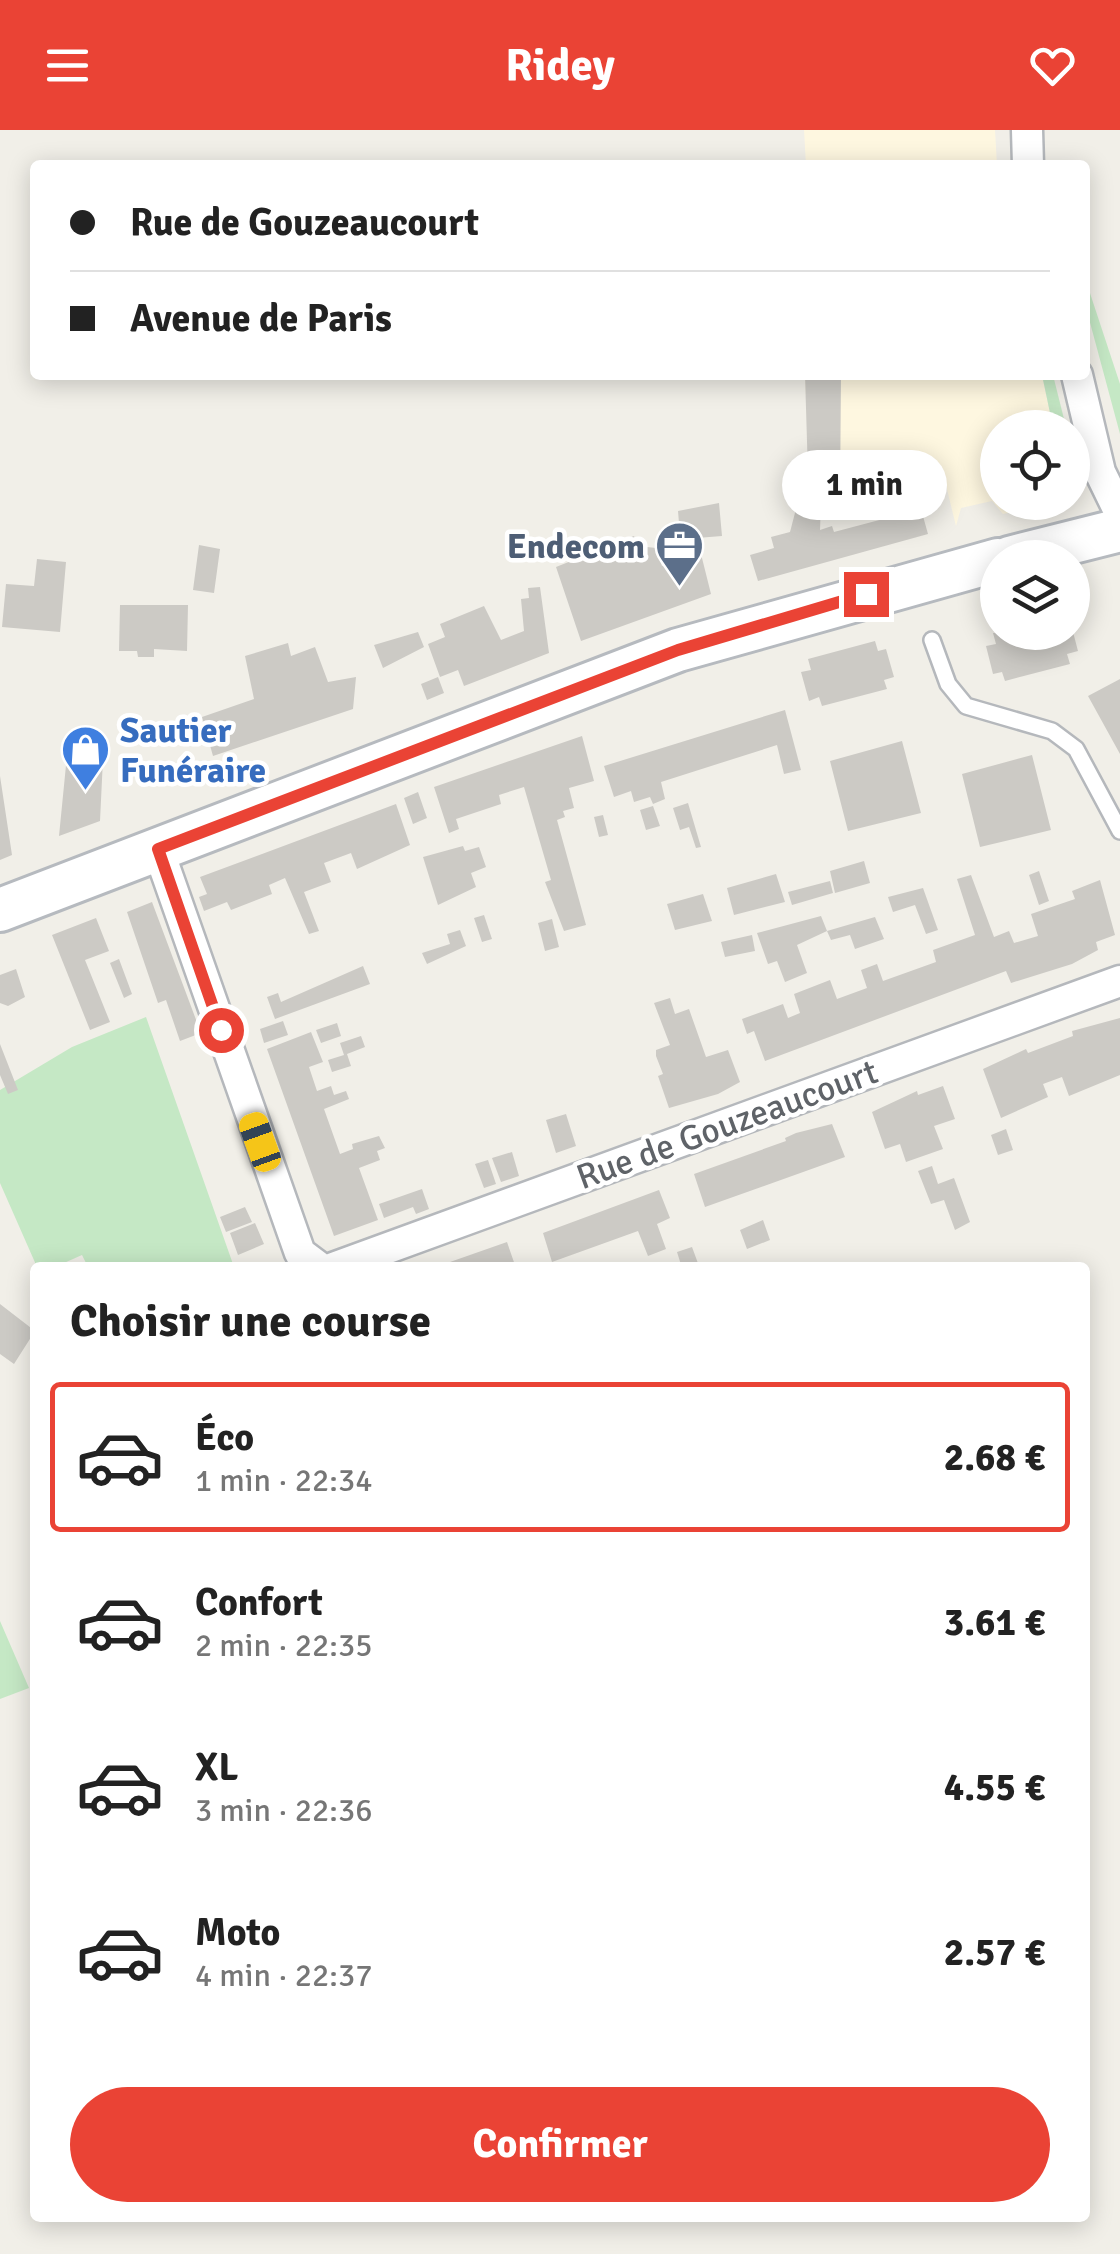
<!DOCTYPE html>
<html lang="fr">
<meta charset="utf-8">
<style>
body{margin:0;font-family:Signika,sans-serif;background:#f2f2f2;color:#222;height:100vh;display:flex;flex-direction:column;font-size:38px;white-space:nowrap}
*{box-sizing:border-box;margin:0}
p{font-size:32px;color:#767676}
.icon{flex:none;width:55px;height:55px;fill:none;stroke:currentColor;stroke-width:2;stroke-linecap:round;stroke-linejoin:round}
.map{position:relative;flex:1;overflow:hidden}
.panel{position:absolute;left:30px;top:1132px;width:1060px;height:960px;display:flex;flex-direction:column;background:#fff;border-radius:10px;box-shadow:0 5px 25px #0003}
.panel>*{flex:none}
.top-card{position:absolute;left:30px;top:30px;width:1060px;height:220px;border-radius:10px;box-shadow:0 5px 25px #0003;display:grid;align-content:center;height:220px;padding:0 40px;background:#fff}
.controls{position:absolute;left:980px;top:280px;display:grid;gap:20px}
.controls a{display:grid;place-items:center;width:110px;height:110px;border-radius:50%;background:#fff;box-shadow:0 5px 25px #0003;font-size:50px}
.end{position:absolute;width:45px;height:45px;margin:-22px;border:12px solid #ea4335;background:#fff;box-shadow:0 0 0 5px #fff}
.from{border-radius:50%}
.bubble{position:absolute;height:70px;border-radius:35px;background:#fff;box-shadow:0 5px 25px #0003;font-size:32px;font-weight:700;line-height:70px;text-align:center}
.car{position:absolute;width:30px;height:60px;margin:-30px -15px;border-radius:12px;box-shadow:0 0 8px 2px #0007;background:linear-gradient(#f5c518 24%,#345 0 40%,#f5c518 0 76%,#345 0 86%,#f5c518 0)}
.top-card b{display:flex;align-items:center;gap:35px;height:95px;font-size:38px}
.top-card b+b{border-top:2px solid #e0e0e0}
.top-card i{width:25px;height:25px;background:#222}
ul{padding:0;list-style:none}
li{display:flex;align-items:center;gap:30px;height:150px;margin:0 20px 15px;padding:0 20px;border:5px solid transparent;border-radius:10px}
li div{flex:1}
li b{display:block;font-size:38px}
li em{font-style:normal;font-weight:700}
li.on{border-color:#ea4335}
li>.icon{width:90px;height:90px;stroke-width:1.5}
h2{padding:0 40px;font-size:45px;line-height:120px}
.cta{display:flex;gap:20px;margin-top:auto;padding:20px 40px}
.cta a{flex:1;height:115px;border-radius:60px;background:#ea4335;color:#fff;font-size:40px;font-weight:700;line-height:115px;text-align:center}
header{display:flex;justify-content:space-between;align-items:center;height:130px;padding:0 40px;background:#ea4335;color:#fff;font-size:45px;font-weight:700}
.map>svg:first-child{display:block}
</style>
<header><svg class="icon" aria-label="menu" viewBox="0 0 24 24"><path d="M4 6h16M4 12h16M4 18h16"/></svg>Ridey<svg class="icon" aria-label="heart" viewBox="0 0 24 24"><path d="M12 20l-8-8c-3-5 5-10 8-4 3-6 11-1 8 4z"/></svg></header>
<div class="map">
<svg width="1120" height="2124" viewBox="0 0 1120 2124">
<rect width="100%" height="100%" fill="#f1efe8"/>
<path fill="#fef7e0" d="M804 0H995L997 35H806Z
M805 245H1042L1053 297 998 298V372L1053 373 1003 384 992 371 961 378 956 396 943 343 935 335 809 336Z"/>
<path fill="#c5e8c5" d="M1085 148 1120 254V304L1085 174Z
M1042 245H1053L1066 297H1053Z
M146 887 234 1137H88L82 1125 55 1137H37L0 1053V960L72 917Z
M0 1491 29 1558 0 1569Z"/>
<path fill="#cccac5" d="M805 245H841L840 369 821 373 820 400 832 396 834 402 921 379 928 404 758 451 750 425 774 418 771 407 790 402 796 379 809 378Z
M719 373 722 406 697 408 711 464 581 511 556 437 634 406 638 416 656 418 662 436 682 429 678 381Z
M199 415 220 419 214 463 193 460Z
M37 429 66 432 60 502 2 497 6 454 34 456Z
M540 457 549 523 464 556 458 540 440 547 428 514 445 507 440 494 484 476 501 510 524 501 521 469 529 468 528 458Z
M120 475H188L187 521 154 519V527H138L137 521H119Z
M418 502 424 517 383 538 374 515Z
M1073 502 1078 521 1067 524 1070 534 1005 551 1002 542 993 544 986 516 996 514 993 503Z
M875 511 878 521 886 519 894 547 884 550 887 559 822 576 819 567 809 571 801 542 811 540 808 529Z
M288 513 291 526 315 517 328 552 356 547 353 579 213 626 202 587 254 569 245 526Z
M438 547 444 563 427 570 421 554Z
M1120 549V624L1088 566Z
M785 580 801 640 784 644 777 615 661 652 665 669 653 674 650 667 634 672 631 661 614 667 604 636Z
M69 605 104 608 100 691 59 706Z
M582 606 594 651 569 658 574 678 563 681 565 687 557 690 586 795 564 801 545 752 551 750 524 657 499 665 501 674 456 689 459 699 449 703 434 657Z
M902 611 921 683 848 701 830 631Z
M1032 625 1051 700 980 717 962 644Z
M0 646 12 725 0 730Z
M418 662 427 688 413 694 404 668Z
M688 673 701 717 696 718 689 697 680 700 673 678Z
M396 674 410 715 357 739 351 723 324 733 331 752 304 762 319 801 309 804 285 748 269 755 272 764 231 780 227 772 204 781 199 767 207 764 200 747Z
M653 676 660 696 646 700 640 680Z
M603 685 608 705 599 707 594 687Z
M463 716 465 721 479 717 486 737 471 743 476 757 438 775 423 727Z
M864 731 870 753 835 763 830 741Z
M1039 741 1049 771 1039 775 1029 745Z
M776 744 785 772 734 785 727 758Z
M971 745 994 807 1009 801 1014 813 1038 806 1031 784 1075 769 1072 761 1100 750 1115 805 1096 812 1098 820 1072 834 1011 853 1006 841 765 931 754 901 747 904 742 889 783 874 788 888 800 883 794 864 830 850 837 869 867 858 861 840 877 834 883 851 936 832 933 820 975 805 957 749Z
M830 751 833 763 792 775 788 762Z
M923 758 938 800 926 804 915 775 893 782 888 767Z
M703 764 712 791 675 800 667 774Z
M152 772 201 903 180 911 166 870 158 873 127 782Z
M484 785 492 809 482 812 474 788Z
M821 786 827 801 797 815 807 843 785 852 777 831 768 834 757 803Z
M875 787 884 809 855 819 850 805 831 810 827 801Z
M96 788 109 821 85 830 110 892 90 900 52 805Z
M552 789 559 817 545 821 538 793Z
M460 800 466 816 427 834 422 823 450 814 447 804Z
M752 805 755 821 725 827 721 812Z
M119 829 132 864 124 868 110 833Z
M363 836 370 854 275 889 267 867 278 863 281 872Z
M16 839 25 867 8 876 0 873V845Z
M670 868 675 884 689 879 706 927 728 920 740 952 718 964 669 978 658 946 663 944 656 926V920L670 915 654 873Z
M1120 888V945L1069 966 1062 947 1043 954 1048 967 1001 988 983 939 1026 919 1028 923 1073 906 1072 901Z
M283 891 288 905 264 913 260 899Z
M337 893 341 906 321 913 316 900Z
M311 902 323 932 309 937 317 961 331 956 334 965 346 961 349 969 324 979 340 1024 353 1019 352 1014 379 1006 385 1018 377 1021 380 1030 359 1038 378 1090 334 1106 267 919Z
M361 906 365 917 347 924 351 936 332 942 328 930 344 925 340 913Z
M0 914 18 960 8 964 0 945Z
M943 956 955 989 934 996 943 1019 906 1032 900 1014 885 1019 872 982 917 961 918 965Z
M566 984 576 1016 556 1023 546 990Z
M832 994 845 1027 705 1077 694 1044 786 1011 785 1008 796 1003Z
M1006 999 1013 1020 998 1025 991 1005Z
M512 1022 519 1046 501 1052 492 1028Z
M488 1030 496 1054 484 1058 475 1034Z
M932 1036 938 1054 954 1048 970 1092 955 1100 944 1070 931 1074 918 1041Z
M422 1059 429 1079 416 1084 413 1077 384 1088 379 1074Z
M659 1060 670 1088 657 1094 666 1119 648 1126 638 1101 552 1132 543 1103Z
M245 1077 252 1092 226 1102 220 1087Z
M763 1090 770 1110 747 1119 740 1100Z
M255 1093 264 1114 238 1125 230 1103Z
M507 1112 516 1138H437L450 1132Z
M692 1117 699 1136 682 1138 677 1122Z
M0 1174 35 1201 14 1234 0 1224Z"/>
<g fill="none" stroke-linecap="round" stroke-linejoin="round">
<defs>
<path id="service" d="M932 510 948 554 966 576 1052 601 1076 619 1120 701"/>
<path id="minor" d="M1027 0 1028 35
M1077 245 1100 342 1120 383
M158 719 300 1123 320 1138
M333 1138 1120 851"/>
<path id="secondary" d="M1009 428 1120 400
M0 780 678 520 998 430"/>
</defs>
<use href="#service" stroke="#b5b8bc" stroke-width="20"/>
<use href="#minor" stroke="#b5b8bc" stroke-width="35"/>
<use href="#secondary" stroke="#b6babf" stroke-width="48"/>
<use href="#service" stroke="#fff" stroke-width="15"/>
<use href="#minor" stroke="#fff" stroke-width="30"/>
<use href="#secondary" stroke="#fff" stroke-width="42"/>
</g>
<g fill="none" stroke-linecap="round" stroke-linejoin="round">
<path stroke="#ea4335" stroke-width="12" d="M221 900 158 719 678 520 866 464"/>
</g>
<defs>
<symbol id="office-pin" viewBox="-11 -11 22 30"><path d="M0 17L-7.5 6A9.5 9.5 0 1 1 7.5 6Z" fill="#5c6f8a" stroke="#fff"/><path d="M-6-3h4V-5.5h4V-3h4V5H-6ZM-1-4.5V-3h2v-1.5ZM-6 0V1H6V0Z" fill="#fff"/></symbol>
<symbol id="shop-pin" viewBox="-11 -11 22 30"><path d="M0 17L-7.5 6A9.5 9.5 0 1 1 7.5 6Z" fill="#3f7fe0" stroke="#fff"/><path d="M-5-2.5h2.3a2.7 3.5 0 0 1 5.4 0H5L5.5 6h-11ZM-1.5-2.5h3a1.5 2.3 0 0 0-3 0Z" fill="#fff"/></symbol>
</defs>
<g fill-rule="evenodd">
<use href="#office-pin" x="652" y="388" width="55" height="75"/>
<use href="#shop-pin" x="58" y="592" width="55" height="75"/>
</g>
<g text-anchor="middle" stroke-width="9" stroke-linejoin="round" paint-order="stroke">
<g font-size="35" font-weight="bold" fill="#4e5e75" stroke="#fff" text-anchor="end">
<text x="645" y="428">Endecom</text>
</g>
<g font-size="35" font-weight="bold" fill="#366cbe" stroke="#fff" text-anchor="start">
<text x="120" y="612">Sautier<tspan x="120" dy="40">Funéraire</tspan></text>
</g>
<g font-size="35" fill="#5f6368" stroke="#fff">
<text transform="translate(727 994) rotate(-20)" y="12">Rue de Gouzeaucourt</text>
</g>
</g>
</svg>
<div class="controls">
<a><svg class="icon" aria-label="locate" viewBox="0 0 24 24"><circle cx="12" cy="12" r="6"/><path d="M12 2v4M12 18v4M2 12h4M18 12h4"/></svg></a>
<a><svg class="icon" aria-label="layers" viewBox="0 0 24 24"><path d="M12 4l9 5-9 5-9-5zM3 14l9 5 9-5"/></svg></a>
</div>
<i class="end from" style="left:221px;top:900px"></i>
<i class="end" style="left:866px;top:464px"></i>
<div class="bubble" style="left:782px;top:320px;width:165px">1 min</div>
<i class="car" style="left:260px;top:1012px;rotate:340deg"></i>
<div class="top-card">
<b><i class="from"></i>Rue de Gouzeaucourt</b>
<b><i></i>Avenue de Paris</b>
</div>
<section class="panel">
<h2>Choisir une course</h2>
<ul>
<li class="on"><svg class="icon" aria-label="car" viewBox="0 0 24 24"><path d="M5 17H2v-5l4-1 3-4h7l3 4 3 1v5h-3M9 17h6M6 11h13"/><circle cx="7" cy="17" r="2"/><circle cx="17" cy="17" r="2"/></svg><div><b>Éco</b><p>1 min · 22:34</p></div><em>2.68 €</em></li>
<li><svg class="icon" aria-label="car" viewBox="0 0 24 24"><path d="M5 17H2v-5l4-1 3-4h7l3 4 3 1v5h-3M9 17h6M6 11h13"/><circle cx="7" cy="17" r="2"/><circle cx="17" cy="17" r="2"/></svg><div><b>Confort</b><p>2 min · 22:35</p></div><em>3.61 €</em></li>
<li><svg class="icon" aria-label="car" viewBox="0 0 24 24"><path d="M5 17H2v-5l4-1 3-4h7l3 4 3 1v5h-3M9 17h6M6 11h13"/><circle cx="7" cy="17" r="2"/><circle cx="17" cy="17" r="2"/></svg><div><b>XL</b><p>3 min · 22:36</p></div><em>4.55 €</em></li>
<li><svg class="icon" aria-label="car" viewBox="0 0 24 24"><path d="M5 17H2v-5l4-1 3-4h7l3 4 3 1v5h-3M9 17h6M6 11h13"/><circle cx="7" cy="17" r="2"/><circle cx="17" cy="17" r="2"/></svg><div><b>Moto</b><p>4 min · 22:37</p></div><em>2.57 €</em></li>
</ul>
<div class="cta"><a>Confirmer</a></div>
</section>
</div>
